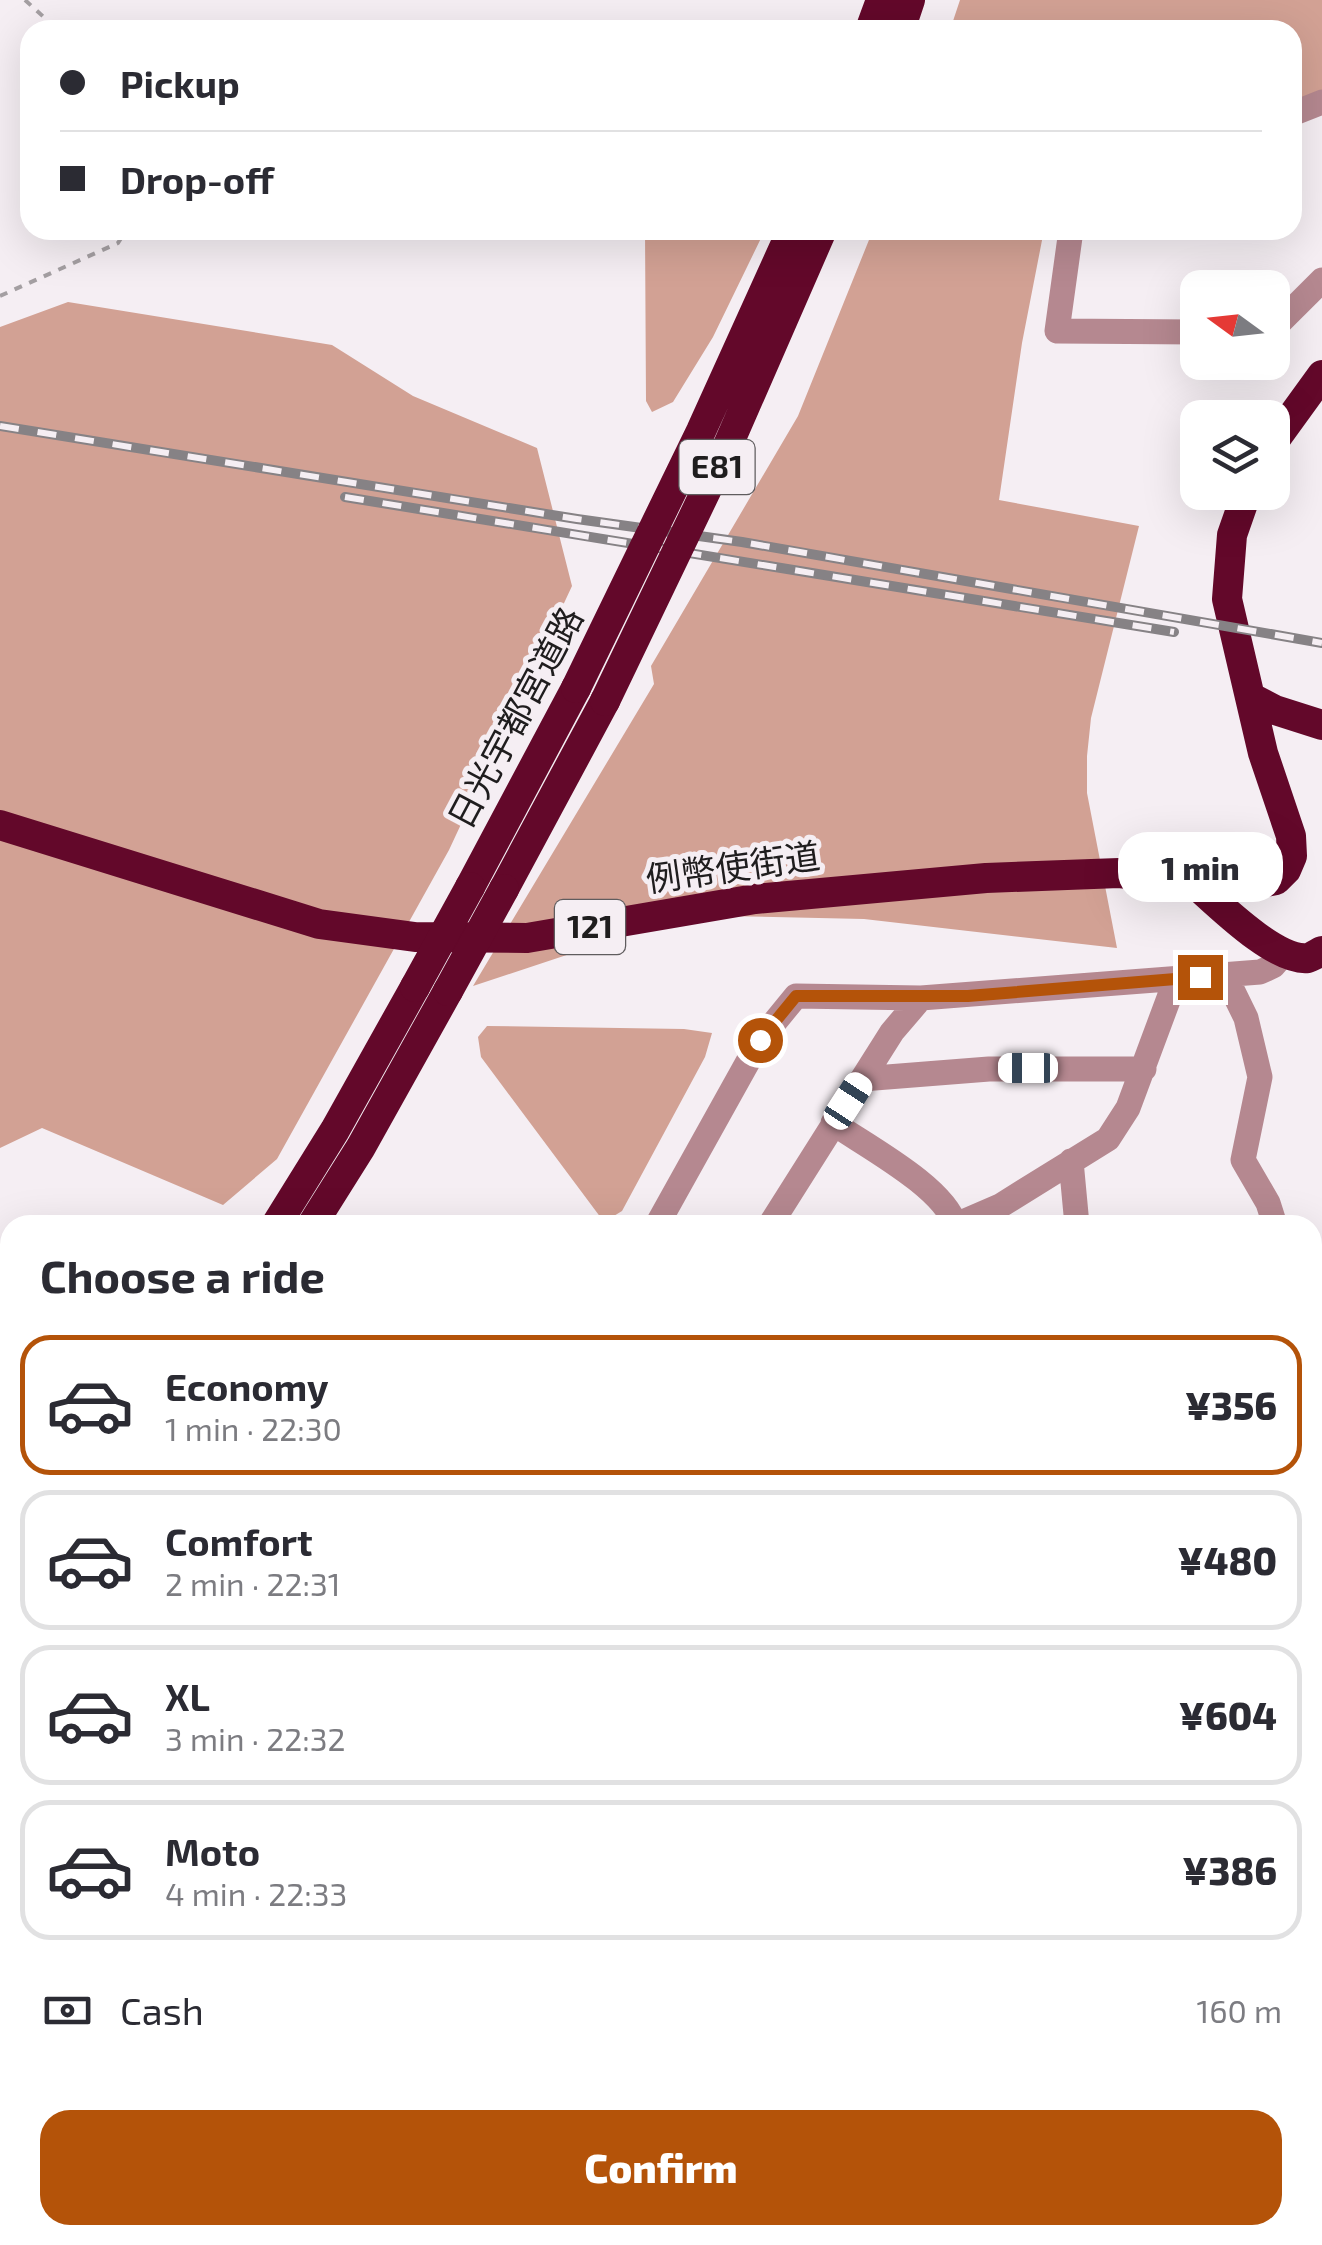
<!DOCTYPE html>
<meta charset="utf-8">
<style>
body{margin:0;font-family:"Exo 2","Noto Sans JP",sans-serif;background:#f7f7f7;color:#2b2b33;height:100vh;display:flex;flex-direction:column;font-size:38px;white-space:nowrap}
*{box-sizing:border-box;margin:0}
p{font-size:32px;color:#7c7c81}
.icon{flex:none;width:55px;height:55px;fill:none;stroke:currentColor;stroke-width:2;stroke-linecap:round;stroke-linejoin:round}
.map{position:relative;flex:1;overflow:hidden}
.details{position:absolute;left:0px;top:1215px;width:1322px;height:1030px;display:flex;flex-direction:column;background:#fff;border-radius:30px 30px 0 0;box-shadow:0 10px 40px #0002}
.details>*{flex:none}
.hud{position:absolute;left:20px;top:20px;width:1282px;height:220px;border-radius:30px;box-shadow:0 10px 40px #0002;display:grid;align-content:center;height:220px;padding:0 40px;background:#fff}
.needle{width:65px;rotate:285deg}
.fabs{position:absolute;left:1180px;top:270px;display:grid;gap:20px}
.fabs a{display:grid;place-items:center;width:110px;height:110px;border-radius:20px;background:#fff;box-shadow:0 10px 40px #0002;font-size:50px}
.end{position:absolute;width:45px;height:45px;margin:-22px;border:12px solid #b45309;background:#fff;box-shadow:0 0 0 5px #fff}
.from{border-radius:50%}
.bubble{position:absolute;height:70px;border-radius:30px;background:#fff;box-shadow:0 10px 40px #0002;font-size:32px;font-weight:800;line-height:70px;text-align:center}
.car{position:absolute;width:30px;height:60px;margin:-30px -15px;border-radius:12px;box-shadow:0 0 8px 2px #0007;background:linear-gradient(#fff 24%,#345 0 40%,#fff 0 76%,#345 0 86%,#fff 0)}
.hud b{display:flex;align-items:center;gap:35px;height:95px;font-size:38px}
.hud b+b{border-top:2px solid #e1e1e2}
.hud i{width:25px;height:25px;background:#2b2b33}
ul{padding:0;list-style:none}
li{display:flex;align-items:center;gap:30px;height:140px;margin:0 20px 15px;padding:0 20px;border:5px solid #e1e1e2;border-radius:30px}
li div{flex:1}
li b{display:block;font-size:38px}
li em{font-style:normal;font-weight:800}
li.active{border-color:#b45309}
li>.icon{width:90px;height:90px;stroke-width:1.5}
h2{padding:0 40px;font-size:45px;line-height:120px}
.pay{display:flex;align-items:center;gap:25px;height:110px;padding:0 40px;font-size:38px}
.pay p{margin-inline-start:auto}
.button{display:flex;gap:20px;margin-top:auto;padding:20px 40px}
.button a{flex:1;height:115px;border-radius:30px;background:#b45309;color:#fff;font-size:40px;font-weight:800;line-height:115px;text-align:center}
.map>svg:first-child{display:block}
</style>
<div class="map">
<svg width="1322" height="2245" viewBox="0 0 1322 2245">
<rect width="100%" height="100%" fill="#f5eef3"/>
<path fill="#d2a194" d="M960 0H1322V96L1293 111 1292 30H950Z
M645 230H765L713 337 673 402 652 412 646 401Z
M873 230H1044L1022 343 999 500 1139 526 1091 718 1087 756V793L1117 948 864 919 723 916 717 905 473 986 654 684 651 666 798 416Z
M68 302 332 345 413 396 537 448 572 586 449 850 277 1159 223 1205 42 1128 0 1148V327Z
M487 1026 684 1029 712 1033 705 1057 622 1211 604 1222 481 1057 478 1037Z
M1312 1559 1322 1562V1803L1313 1809Z
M10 1740V2235H632L595 2245H0V1757Z"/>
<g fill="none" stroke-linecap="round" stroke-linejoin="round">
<path stroke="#c5c9f6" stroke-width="35" d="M1312 1859 1322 1853
M758 2245 764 2235"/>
<path stroke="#a49fa2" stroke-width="4" stroke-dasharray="8 8" stroke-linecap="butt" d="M25 0 58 30
M0 296 118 243 126 230"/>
<path stroke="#b58890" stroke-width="25" d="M1292 114 1322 102
M1071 230 1057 331 1198 332
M1272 325 1280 322 1322 280
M1225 975 1246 1018 1260 1077 1243 1160 1268 1203 1275 1225
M862 1079 989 1069H1144
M833 1123C866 1146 944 1187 955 1225
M1071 1161 1077 1225
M657 1225 760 1040 796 996 921 998
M770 1225 892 1032 921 998 1260 972 1273 966 1285 952
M956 1225 1000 1206 1108 1139 1128 1108 1176 979
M0 1274 10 1270
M1312 1448 1322 1445
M702 2245 713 2240 724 2245"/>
<path stroke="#63082a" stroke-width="30" d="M870 30 881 0
M900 30 910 0
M1272 444 1322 375
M1250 697 1275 710 1322 725
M0 825 319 924 415 937 527 938 755 899 986 878 1119 873 1192 881 1256 884 1276 880 1286 870 1292 856 1291 836 1263 753 1227 599 1232 535 1247 492
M1192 881C1216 902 1275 962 1308 958 1312 957 1318 953 1322 951
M470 887 576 688
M504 889 605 701
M276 1225 335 1130 415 987
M312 1225 361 1147 448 991
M0 1644 10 1630
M0 1694 10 1679"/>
<defs>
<path id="rail" d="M0 426 577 519 742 542 1322 643
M345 497 1174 632"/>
</defs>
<use href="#rail" stroke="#868285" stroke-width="10"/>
<use href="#rail" stroke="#f5eef3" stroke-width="6" stroke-dasharray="19" stroke-linecap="butt"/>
<path stroke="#63082a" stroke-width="30" d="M576 688 701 431 792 230
M605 701 729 443 822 230
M415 987 470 887
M448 991 504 889"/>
</g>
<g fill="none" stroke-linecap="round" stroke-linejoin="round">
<path stroke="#b45309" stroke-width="12" d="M760 1040 796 996H968L1200 977"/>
</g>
<g text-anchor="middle" stroke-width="10" stroke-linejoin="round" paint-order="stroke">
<g fill="#f5eef3" stroke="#5f5c5e" stroke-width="2.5">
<rect x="679.5" y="440" width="75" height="54" rx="8"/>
<rect x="555" y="900" width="70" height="54" rx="8"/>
</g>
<g font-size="32" font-weight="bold" fill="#1f1d1e">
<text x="717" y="478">E81</text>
<text x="590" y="938">121</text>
</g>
<g font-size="35" fill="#1f1d1e" stroke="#f5eef3">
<text transform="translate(516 718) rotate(-62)" y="12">日光宇都宮道路</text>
<text transform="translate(733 868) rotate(-8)" y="12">例幣使街道</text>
</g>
</g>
</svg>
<div class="fabs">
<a><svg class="needle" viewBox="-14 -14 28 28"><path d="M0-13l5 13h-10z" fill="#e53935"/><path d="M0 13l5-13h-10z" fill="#7c7c81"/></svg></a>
<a><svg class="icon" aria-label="layers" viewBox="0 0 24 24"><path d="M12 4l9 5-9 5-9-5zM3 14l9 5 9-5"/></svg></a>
</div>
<i class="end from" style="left:760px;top:1040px"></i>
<i class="end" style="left:1200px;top:977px"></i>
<div class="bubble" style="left:1118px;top:832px;width:165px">1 min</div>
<i class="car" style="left:1028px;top:1068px;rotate:270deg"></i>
<i class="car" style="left:848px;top:1101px;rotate:33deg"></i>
<div class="hud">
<b><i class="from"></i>Pickup</b>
<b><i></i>Drop-off</b>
</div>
<section class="details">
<h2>Choose a ride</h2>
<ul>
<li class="active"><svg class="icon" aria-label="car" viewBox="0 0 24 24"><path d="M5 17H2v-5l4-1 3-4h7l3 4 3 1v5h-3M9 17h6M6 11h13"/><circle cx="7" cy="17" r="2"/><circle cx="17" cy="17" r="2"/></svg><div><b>Economy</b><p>1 min · 22:30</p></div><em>¥356</em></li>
<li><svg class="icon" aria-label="car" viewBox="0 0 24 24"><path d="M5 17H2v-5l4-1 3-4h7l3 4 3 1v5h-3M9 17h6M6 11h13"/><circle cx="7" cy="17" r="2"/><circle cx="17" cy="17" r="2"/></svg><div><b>Comfort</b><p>2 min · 22:31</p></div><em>¥480</em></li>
<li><svg class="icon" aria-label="car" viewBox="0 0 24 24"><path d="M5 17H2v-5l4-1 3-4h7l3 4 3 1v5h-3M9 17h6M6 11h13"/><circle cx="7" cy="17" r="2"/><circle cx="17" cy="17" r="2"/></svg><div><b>XL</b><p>3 min · 22:32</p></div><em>¥604</em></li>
<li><svg class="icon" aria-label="car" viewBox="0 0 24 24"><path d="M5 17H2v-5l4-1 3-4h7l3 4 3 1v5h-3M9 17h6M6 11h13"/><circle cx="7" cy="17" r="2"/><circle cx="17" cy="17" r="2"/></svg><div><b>Moto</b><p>4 min · 22:33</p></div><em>¥386</em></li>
</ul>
<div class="pay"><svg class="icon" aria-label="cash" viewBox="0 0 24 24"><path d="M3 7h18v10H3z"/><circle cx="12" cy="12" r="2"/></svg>Cash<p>160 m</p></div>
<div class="button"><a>Confirm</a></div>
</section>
</div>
